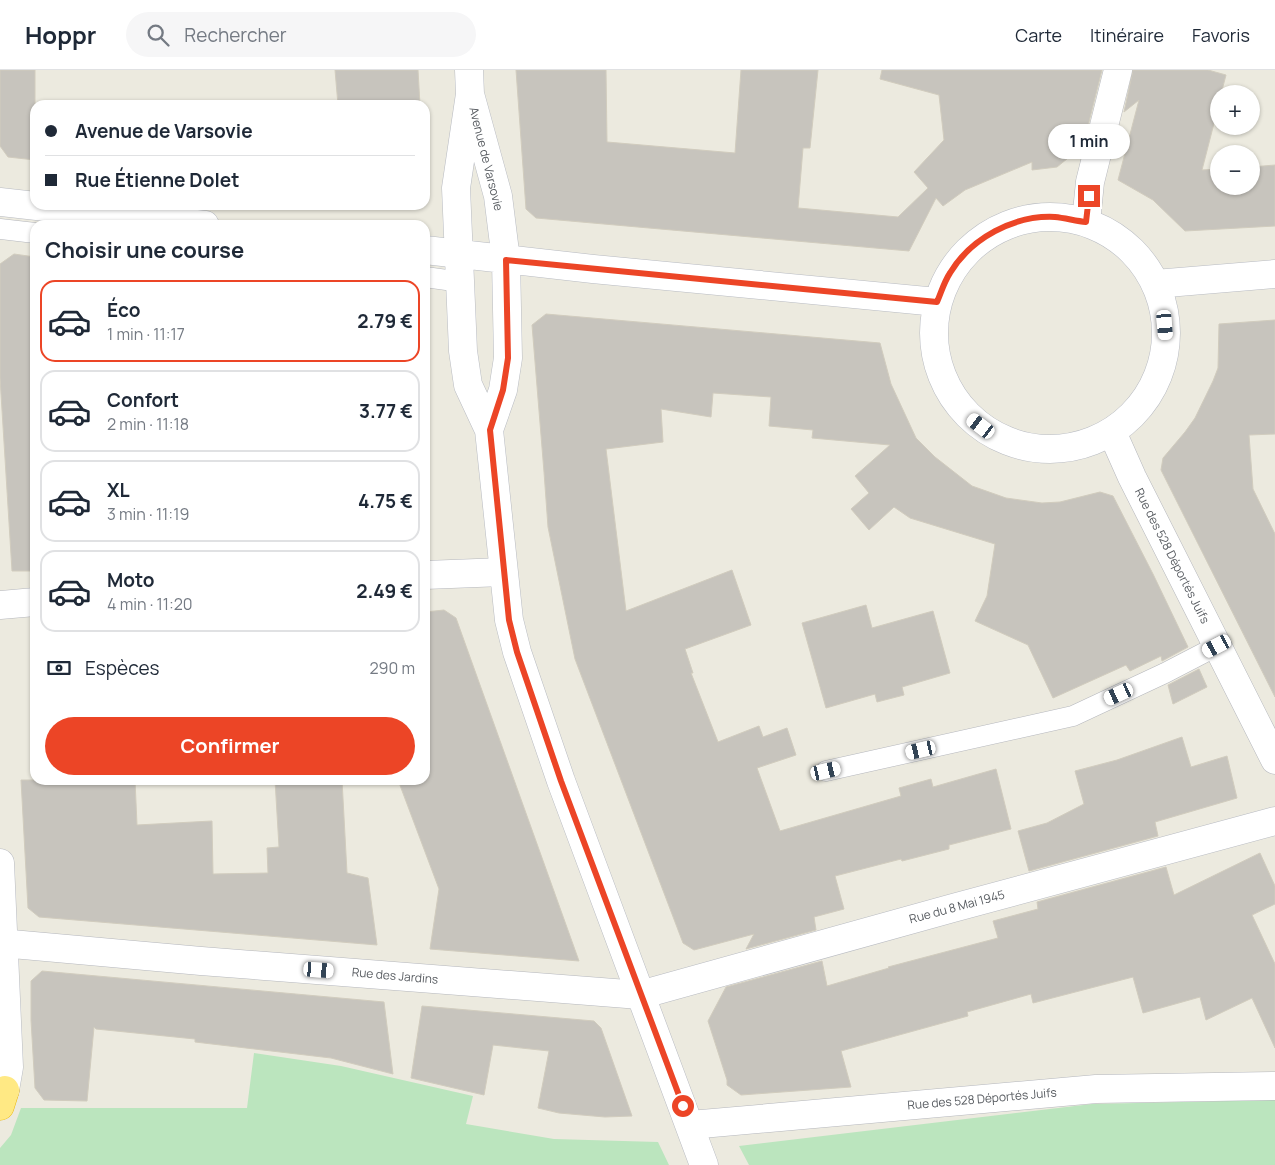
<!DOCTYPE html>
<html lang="fr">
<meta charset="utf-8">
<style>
body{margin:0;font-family:Manrope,sans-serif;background:#f6f6f7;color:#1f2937;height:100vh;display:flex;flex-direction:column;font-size:19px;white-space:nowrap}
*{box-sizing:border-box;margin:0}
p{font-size:16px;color:#747a83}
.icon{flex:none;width:28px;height:28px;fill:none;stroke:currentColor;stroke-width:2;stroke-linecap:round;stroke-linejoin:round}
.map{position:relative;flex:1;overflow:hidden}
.drawer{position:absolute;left:30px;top:150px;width:400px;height:565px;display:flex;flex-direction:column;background:#fff;border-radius:15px;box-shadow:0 1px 4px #0004}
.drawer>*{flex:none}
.hud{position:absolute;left:30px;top:30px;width:400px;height:110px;border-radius:15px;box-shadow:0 1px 4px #0004;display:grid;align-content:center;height:110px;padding:0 15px;background:#fff}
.controls{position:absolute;left:1210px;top:15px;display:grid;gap:10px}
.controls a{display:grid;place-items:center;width:50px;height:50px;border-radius:50%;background:#fff;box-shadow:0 1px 4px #0004;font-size:25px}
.end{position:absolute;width:22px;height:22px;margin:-11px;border:6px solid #ec4526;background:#fff;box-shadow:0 0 0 2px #fff}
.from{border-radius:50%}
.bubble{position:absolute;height:35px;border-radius:18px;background:#fff;box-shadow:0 1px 4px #0004;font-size:16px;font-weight:700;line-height:35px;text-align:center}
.car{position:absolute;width:15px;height:30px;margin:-15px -8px;border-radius:6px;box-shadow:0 0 4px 1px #0007;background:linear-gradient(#fff 24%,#345 0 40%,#fff 0 76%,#345 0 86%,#fff 0)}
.hud b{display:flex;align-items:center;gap:18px;height:48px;font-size:19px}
.hud b+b{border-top:1px solid #e0e1e3}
.hud i{width:12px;height:12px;background:#1f2937}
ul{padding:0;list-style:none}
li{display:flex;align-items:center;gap:15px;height:82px;margin:0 10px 8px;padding:0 5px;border:2px solid #e0e1e3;border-radius:15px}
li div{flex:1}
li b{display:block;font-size:19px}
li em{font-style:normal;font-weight:700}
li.active{border-color:#ec4526}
li>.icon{width:45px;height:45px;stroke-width:1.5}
h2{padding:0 15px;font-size:22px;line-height:60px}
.pay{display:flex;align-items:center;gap:12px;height:55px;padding:0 15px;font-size:19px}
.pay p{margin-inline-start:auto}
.button{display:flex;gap:10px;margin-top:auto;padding:10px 15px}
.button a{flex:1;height:58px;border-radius:30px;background:#ec4526;color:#fff;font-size:20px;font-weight:700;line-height:58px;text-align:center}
header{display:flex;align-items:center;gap:30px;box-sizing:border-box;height:70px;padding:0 25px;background:#fff;border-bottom:1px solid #e0e1e3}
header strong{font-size:24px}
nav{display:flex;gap:28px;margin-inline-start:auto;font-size:18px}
.search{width:350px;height:45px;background:#f6f6f7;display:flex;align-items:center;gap:12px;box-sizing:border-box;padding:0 18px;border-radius:28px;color:#747a83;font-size:19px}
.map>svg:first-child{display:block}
</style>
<header>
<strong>Hoppr</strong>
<div class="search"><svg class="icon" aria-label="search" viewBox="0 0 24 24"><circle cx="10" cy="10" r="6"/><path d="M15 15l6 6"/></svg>Rechercher</div>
<nav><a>Carte</a><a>Itinéraire</a><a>Favoris</a></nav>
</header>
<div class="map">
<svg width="1275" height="1095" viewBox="0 0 1275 1095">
<rect width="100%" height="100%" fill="#eceadf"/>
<path fill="#bbe5be" d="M254 983 341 996 473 1026 466 1054 554 1069 658 1072 669 1095H0V1078L11 1065 21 1038H247Z
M1275 1030V1095H749L739 1076 1092 1034Z"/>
<path fill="#c7c4bd" stroke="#d1ccbe" d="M0 0H35V90L8 87 0 76Z
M335 0H418L420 35H338Z
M516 0H606L607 72 735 83 741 0H818L810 78H803L798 138 898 147 928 118 914 102 944 70 939 25 880 9 882 0H1102L1083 76 1057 97 1032 100V92L965 120 943 136 936 128 909 181 536 148 526 139Z
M1133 0H1208L1226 5 1221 24H1219V34L1202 100 1219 99V116H1251V97L1275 95V156L1185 161 1153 130 1118 110 1139 30 1124 42Z
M14 184 35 187V501H12L0 308V194Z
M546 244 880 273 891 314 916 368 935 387 972 416 1006 428 1042 433 1060 432 1100 422 1113 426 1153 504 1188 577 1162 591 1161 586 1130 601 1126 595 1053 628 1028 575 975 551 987 526 995 474 910 448 894 437 869 460 851 439 869 423 855 406 890 375 812 368 813 360 769 356 771 327 713 323 711 347 661 339 663 372 606 379 626 541 732 500 751 555 685 579 693 603H691L718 672 759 656 763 667 787 658 796 685 757 698 780 761 901 726 899 718 931 709 933 717 996 699 1011 759 949 775V779L902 791 901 789 835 806 844 839 814 847 816 860 746 879 754 864 694 880 683 873 575 589 548 457 544 402 532 255Z
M1275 250V364L1249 365 1253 419 1275 464V627L1161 400 1163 388 1185 362 1195 348 1213 311 1218 298 1219 254Z
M866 535 872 558 933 541 950 603 902 617 904 625 877 632 875 624 826 638 802 553Z
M444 540 456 548 579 891 430 879 439 819 398 710H425V542Z
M1199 599 1207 617 1173 634 1168 615Z
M1182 667 1191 697 1227 686 1237 728 1155 752 1158 766 1029 801 1018 761 1047 753 1084 734 1075 701 1117 690Z
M21 710H135L137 755 212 751 213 804 268 803 267 778 279 777 275 710H342L347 803 368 808 377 875 39 847 28 838Z
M1260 783 1275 816V834L1252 845 1275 894V978L1252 928 1206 950 1200 927 1143 943 1133 907 1033 933 1031 924 967 942 968 946 841 981 851 1017 741 1025 727 1015V1010L708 951 726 917 822 891 827 916 889 898 888 897 998 868 993 851 1038 839 1037 832 1166 797 1174 825Z
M42 901 384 932 393 1004 331 988 195 972V969L96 959 94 957 87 1031 44 1030 35 1018 31 950V911Z
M422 936 594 951 601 958 632 1046 605 1047 559 1043 538 1038 549 981 493 975 484 1025 411 1008Z"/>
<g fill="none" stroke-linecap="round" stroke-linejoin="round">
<defs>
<path id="lane" d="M0 159 35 163
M425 207 461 212
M826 701 1073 646 1165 603 1217 576"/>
<path id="street" d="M1086 152 1090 112 1118 0
M1112 362 1132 407 1275 690
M425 505 503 502
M0 535 35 532
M0 873 201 891 640 925
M690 1055 1096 1019 1275 1016"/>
<path id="secondary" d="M469 0 470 24 498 126 506 190 508 288 503 320 489 360
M470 24 456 118 463 281 468 315 489 360 509 550 517 582 561 711 704 1095
M0 132 205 155
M934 263a116 116 0 1 1 232 0a116 116 0 1 1-232 0Z
M425 180 593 199 937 232
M1155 214 1275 204
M0 793 9 997 5 1020
M640 925 953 838 1275 751"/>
<path id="highway" d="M0 1036 5 1020"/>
</defs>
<use href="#lane" stroke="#b5b7bd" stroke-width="21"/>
<use href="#street" stroke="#b5b7bd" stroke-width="29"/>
<use href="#secondary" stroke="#b8bbc2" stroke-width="29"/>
<use href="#highway" stroke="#ebb400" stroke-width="29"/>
<use href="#lane" stroke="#fff" stroke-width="20"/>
<use href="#street" stroke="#fff" stroke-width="28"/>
<use href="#secondary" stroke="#fff" stroke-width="28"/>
<use href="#highway" stroke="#ffe984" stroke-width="28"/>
</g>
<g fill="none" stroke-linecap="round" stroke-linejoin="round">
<path stroke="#ec4526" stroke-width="6" d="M683 1036 561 711 517 582 509 550 490 360 503 320 508 288 506 190 937 232C941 223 944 212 950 203 971 168 1014 145 1055 147 1065 148 1076 151 1086 152L1089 126"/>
</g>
<g text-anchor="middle" stroke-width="4" stroke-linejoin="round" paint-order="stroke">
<g font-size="12" fill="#585c61" stroke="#fff">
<text transform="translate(486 89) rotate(76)" y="4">Avenue de Varsovie</text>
<text transform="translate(1172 486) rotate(63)" y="4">Rue des 528 Déportés Juifs</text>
<text transform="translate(957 837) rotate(-15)" y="4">Rue du 8 Mai 1945</text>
<text transform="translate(395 906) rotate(5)" y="4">Rue des Jardins</text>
<text transform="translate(982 1029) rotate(-5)" y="4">Rue des 528 Déportés Juifs</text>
</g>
</g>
</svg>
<div class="controls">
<a>+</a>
<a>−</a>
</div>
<i class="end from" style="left:683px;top:1036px"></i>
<i class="end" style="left:1089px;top:126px"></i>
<div class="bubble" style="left:1048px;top:54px;width:82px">1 min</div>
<i class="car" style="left:1165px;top:255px;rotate:175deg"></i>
<i class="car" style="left:981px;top:356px;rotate:307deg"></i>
<i class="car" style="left:1217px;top:576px;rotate:242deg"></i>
<i class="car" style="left:1119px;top:624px;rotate:245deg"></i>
<i class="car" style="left:921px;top:680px;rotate:257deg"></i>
<i class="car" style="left:826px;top:701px;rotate:77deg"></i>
<i class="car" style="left:319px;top:900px;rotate:94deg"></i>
<div class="hud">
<b><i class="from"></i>Avenue de Varsovie</b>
<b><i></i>Rue Étienne Dolet</b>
</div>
<section class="drawer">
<h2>Choisir une course</h2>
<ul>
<li class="active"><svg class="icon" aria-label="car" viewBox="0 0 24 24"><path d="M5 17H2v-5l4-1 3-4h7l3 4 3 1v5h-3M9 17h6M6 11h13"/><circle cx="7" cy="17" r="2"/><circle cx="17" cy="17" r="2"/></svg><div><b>Éco</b><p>1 min · 11:17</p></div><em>2.79 €</em></li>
<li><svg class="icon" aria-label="car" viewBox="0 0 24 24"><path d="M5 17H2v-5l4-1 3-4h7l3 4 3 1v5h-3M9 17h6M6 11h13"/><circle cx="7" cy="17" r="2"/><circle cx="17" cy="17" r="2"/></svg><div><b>Confort</b><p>2 min · 11:18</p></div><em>3.77 €</em></li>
<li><svg class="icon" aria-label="car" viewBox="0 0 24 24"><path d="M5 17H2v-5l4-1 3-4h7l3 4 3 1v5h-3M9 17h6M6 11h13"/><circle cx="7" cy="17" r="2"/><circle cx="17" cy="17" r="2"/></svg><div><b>XL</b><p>3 min · 11:19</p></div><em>4.75 €</em></li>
<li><svg class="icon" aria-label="car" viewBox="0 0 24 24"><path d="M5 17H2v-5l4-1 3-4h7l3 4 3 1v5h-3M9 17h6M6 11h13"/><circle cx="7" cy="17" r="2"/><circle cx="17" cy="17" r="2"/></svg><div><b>Moto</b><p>4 min · 11:20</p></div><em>2.49 €</em></li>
</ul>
<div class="pay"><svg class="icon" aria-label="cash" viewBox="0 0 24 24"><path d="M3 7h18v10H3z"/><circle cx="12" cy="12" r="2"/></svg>Espèces<p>290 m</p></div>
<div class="button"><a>Confirmer</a></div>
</section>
</div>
